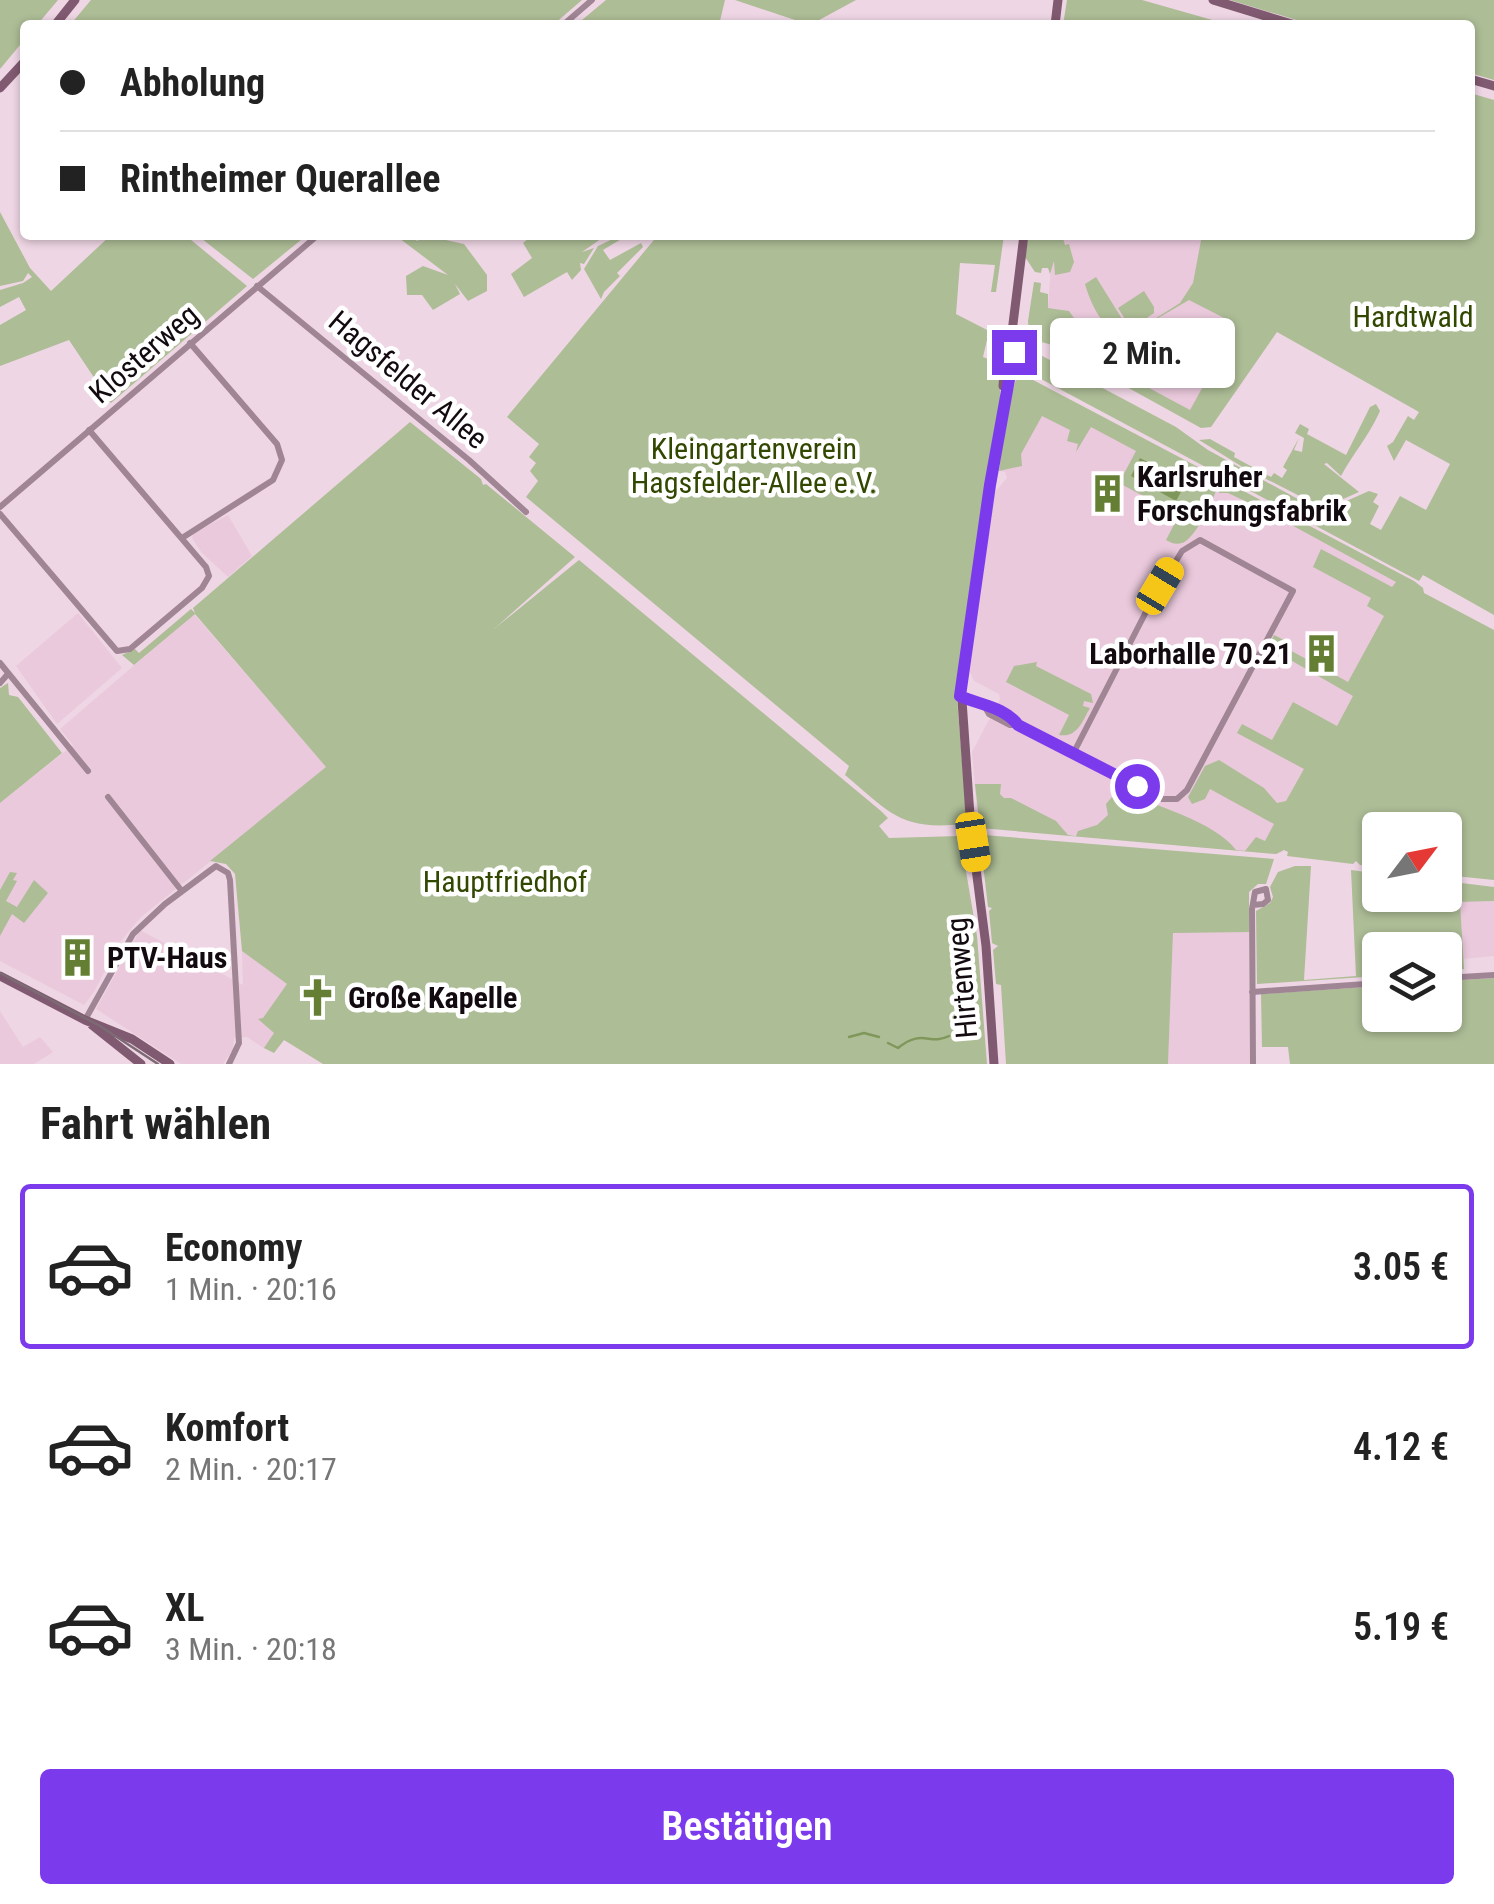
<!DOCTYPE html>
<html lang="de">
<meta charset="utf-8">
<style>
body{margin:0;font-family:"Roboto Condensed",sans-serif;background:#f6f6f6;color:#222;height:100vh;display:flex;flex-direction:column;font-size:38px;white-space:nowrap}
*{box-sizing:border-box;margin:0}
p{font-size:32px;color:#767676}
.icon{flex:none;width:55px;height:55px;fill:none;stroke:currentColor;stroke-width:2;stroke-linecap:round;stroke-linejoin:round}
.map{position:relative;height:1064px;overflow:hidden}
.details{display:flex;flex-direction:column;background:#fff;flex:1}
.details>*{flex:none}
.top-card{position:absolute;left:20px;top:20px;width:1455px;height:220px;border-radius:10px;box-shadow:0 2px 8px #0004;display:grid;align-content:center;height:220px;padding:0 40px;background:#fff}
.needle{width:65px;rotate:58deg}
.tools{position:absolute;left:1362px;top:812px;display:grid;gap:20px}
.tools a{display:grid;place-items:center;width:100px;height:100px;border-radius:10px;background:#fff;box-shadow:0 2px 8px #0004;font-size:50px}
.end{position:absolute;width:45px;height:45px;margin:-22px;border:12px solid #7c3aed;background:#fff;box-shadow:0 0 0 5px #fff}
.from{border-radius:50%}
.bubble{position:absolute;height:70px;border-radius:10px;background:#fff;box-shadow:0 2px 8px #0004;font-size:32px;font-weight:600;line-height:70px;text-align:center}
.car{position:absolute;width:30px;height:60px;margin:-30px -15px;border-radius:12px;box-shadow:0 0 8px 2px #0007;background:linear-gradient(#f5c518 24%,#345 0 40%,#f5c518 0 76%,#345 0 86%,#f5c518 0)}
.top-card b{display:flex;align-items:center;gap:35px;height:95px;font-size:38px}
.top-card b+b{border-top:2px solid #e0e0e0}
.top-card i{width:25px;height:25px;background:#222}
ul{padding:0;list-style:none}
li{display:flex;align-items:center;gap:30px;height:165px;margin:0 20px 15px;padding:0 20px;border:5px solid transparent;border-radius:10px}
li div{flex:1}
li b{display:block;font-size:38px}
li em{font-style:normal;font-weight:600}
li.on{border-color:#7c3aed}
li>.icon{width:90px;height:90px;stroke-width:1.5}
h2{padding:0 40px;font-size:45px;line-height:120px}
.button{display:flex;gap:20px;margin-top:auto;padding:20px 40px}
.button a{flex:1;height:115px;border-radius:10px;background:#7c3aed;color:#fff;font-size:40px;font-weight:600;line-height:115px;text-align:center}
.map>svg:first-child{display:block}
</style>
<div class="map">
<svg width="1494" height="1064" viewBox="0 0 1494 1064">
<rect width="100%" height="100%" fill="#efd6e4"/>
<path fill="#eac9dc" d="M1046 235H1211L1237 323 1190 415 1098 365 1105 360 1102 355 1048 308 1051 267Z
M1020 375 1423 590 1282 852 1276 854 995 828 977 810 972 752 1000 699 999 694 974 681 969 670 995 492 1007 478 1005 472 999 471Z
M228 515 252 556 228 577 202 553 192 538 193 533Z
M78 613 122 668 57 724 16 666Z
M194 614 327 768 141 917 120 942 94 992 84 1005 0 961V803L73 745 60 729Z
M1494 901V956L1463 959 1460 902Z
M140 930 243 985 242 951 287 984 284 1037H274L265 1049 247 1037 234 1038 233 1049 223 1064H181L96 1009Z
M1193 931 1249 932 1250 1064H1168L1173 933Z
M0 1011 23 1047 40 1037 53 1052 34 1064H0Z"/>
<path fill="#adbd96" d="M0 0H58L37 25H25V39L0 69Z
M91 0H582L553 25H70Z
M606 0H725L719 25H576Z
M735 0H856L810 25Z
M1067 0H1142L1230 25H1063Z
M1230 0H1494V80L1470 73V25H1313Z
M1470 93 1494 100V615L1423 575 1419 581 1026 371 1031 350 1176 427 1208 450 1318 510H1326L1369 491 1378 494 1373 502 1379 506 1370 524 1381 530 1400 496 1426 510 1450 464 1406 440 1394 461 1387 446 1393 442 1408 416 1414 420 1419 412 1277 332 1211 427 1201 428 1049 344 1029 339 1028 321 1034 282 1041 283 1040 292 1048 294V308L1069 311 1100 355 1105 361 1110 358V367L1190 410 1230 338 1228 320 1189 300 1134 332 1180 303 1193 283 1202 235H1470Z
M0 212 30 268 51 291 111 235 123 239 127 235H185L247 286 111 403 69 340 0 366V325L26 310 19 297 0 307V290L23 283 32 277 28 273 23 281 0 286Z
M197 235H307L253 279Z
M395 235H411L417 241 427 235H442L446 240 464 244 487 275V291L468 301 455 284 460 294 433 310 422 295H407L406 276 423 266 448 275Z
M533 235H604L605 236 582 252 594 248 584 264 580 263 581 270 572 280 567 272 524 297 511 274 532 258 523 243Z
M621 235 623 238 603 250 610 260 641 243 643 247 617 273 620 276 604 292 601 299 584 269 598 246Z
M658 235H1004L996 292H991L995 265 960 263 956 314 989 331 983 357 1001 364 1000 402 956 686 966 810 963 824C901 831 889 812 845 775L849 766 526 497 538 481 530 471 536 463 529 457 539 444 507 417Z
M1029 235H1062L1065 245 1069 244 1074 262 1070 272 1055 275 1054 261 1050 274 1048 268H1042L1041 273 1035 272 1025 257Z
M1096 277 1129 330 1122 335C1103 331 1090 302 1085 284Z
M1144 291 1154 307V313L1131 329 1118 308Z
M1018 372 1414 581 1423 588 1424 593 1494 630V880L1445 875V830H1380V867L1360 865 1356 861 1353 864 1287 856 1288 852 1284 850 1276 854 980 828 975 784H1001L1000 794 1004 798H1011L1056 821 1068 835 1076 836 1078 831 1097 825 1108 815 1106 804 1117 791C1150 803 1216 822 1236 850L1245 851 1256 837 1265 841 1274 824 1210 789 1205 799 1192 804 1188 797 1205 766 1219 760 1264 788 1277 803 1286 801 1304 769 1237 733 1242 724 1272 740 1293 702 1337 726 1353 696 1268 647 1274 635 1288 642 1286 648 1348 682 1384 616 1367 606 1371 598 1313 567 1321 549 1392 587 1396 582 1264 510 1228 493H1219V481C1217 493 1196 539 1182 543 1175 545 1172 543 1166 540L1179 515 1119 483 1136 451 1091 427 1076 452 1078 444 1067 441 1070 430 1042 416 1021 454 1022 466 999 471 1006 414Z
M1376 404 1380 411C1369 436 1352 455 1341 476L1327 463 1324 464 1359 492 1323 508 1241 466 1199 440 1210 439 1235 453 1234 457 1271 477 1274 473 1282 478 1287 470 1283 467 1299 438 1294 450 1302 452 1304 438 1295 433 1300 424 1309 429 1307 434 1346 455 1370 407Z
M410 422 481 479 483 485 486 484 575 557 494 629 579 560 881 811 888 818 879 826 889 838 960 836 977 936 987 1064H323L284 1040 274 1053 264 1048 274 1033 258 1019 263 1018 287 984 242 951 235 874 226 864 210 861 326 767 195 614 134 665 122 655 135 649 139 653 191 609 195 613 193 608Z
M1037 662 1036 666 1091 694 1093 703 1084 701 1083 706 1090 708C1082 722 1077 738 1059 735L1069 715 1006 682 1014 666Z
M8 683 9 695 18 697 62 753 0 803V688Z
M984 835 1274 859 1266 884H1258L1249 892V932L1173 933 1168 1064H1006L1001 985 996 984 993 950 998 946 992 943 989 911 992 908 988 907 980 838Z
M1295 866H1311L1304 980 1356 976 1351 870 1380 874V895H1445V881L1494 887V901L1460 902 1464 969 1445 972V950H1380V976L1257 984 1256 911 1270 903 1273 897 1270 887 1278 872Z
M10 872 17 873 13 880 17 881 6 901 17 907 34 880 48 893 24 923 12 914 0 936V890Z
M1494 978V1064H1290L1288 1047H1262L1261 994 1380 986V1015H1445V981Z"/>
<path fill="#80975b" d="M1140 458 1186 483 1176 501 1131 476Z"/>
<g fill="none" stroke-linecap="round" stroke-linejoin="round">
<path stroke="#80975b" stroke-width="2.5" d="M849 1037 864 1033 879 1037
M888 1043 898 1048C923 1028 929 1046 949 1036"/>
<path stroke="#a08594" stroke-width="6" d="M563 25 592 0
M257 286 469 460 526 512
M0 507 318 235
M0 514 117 651 130 649 202 588 209 576 206 567 89 430
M182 538 273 480 282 460 277 444 190 343
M0 663 88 771
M0 683 7 675
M962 697C981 705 1005 707 1018 725
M985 707 989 714 1010 725H1018L1046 737 1162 799H1177L1187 790 1293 591 1200 540 1182 551 1149 606 1074 752
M108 797 181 890
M1445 978 1494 975
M1252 992 1380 983
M85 1020 133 934 165 904 216 866 228 873 230 880 239 1043 229 1064
M1253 1064 1252 909 1255 892 1266 889 1268 900 1263 904 1253 905"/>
<path stroke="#805a70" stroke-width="9" d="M1213 0 1295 25
M55 25 75 0
M1055 25 1058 0
M1470 79 1494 86
M0 88 25 61
M1003 386 1006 351 1010 343
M0 976 85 1020 132 1039 170 1064
M92 1025 141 1064
M994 1064 986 946 971 830 961 686 990 485 1010 376 1013 352 1011 340 1024 235"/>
<path stroke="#7b6b74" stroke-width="2.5" d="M0 973 100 1026 158 1064"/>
</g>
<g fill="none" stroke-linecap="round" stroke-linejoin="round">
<path stroke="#7c3aed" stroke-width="12" d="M1014 352 990 485 960 696C980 705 1005 707 1018 725L1137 786"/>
</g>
<defs>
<symbol id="building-bare" viewBox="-9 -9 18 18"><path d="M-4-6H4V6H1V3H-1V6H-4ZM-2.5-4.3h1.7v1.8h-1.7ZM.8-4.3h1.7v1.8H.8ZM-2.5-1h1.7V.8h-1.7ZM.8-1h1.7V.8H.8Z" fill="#647f33" stroke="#fff" stroke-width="2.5" paint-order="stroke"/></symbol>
<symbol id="church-bare" viewBox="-9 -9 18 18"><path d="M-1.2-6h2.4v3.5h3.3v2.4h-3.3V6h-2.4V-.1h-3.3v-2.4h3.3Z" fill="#647f33" stroke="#fff" stroke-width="2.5" paint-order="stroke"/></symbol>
</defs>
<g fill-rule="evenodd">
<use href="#building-bare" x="1080" y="466" width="55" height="55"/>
<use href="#building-bare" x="1294" y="626" width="55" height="55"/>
<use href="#building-bare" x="50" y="930" width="55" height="55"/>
<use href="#church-bare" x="290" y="970" width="55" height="55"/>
</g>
<g text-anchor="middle" stroke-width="9" stroke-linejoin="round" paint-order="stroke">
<g font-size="30" fill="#324700" stroke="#fff">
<text x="1413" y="327">Hardtwald</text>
<text x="754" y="459">Kleingartenverein<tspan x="754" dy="34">Hagsfelder-Allee e.V.</tspan></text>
<text x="505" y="892">Hauptfriedhof</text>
</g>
<g font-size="30" fill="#120a0f" stroke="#fff">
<text transform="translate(144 354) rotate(-41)" y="10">Klosterweg</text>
<text transform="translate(408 380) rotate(40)" y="10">Hagsfelder Allee</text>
<text transform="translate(962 978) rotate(-95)" y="10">Hirtenweg</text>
</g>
<g font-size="30" font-weight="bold" fill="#120a0f" stroke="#fff" text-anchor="start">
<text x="1137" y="487">Karlsruher<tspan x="1137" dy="34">Forschungsfabrik</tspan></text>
<text x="1292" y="664" text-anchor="end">Laborhalle 70.21</text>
<text x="107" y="968">PTV-Haus</text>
<text x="348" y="1008">Große Kapelle</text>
</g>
</g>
</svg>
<div class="tools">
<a><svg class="needle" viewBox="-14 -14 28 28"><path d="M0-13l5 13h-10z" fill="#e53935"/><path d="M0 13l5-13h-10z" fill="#767676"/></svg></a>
<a><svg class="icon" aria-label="layers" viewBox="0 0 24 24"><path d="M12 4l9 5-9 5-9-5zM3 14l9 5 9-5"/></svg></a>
</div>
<i class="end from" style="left:1137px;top:786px"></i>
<i class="end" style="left:1014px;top:352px"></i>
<div class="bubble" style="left:1050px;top:318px;width:185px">2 Min.</div>
<i class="car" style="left:1160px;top:586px;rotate:31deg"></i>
<i class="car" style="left:973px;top:842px;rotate:171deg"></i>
<div class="top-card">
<b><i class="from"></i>Abholung</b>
<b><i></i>Rintheimer Querallee</b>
</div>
</div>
<section class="details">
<h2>Fahrt wählen</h2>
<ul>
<li class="on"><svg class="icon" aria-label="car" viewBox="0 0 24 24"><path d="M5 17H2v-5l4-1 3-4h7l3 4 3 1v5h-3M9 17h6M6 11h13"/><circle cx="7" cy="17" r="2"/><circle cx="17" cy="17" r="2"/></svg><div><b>Economy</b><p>1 Min. · 20:16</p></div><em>3.05 €</em></li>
<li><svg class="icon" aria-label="car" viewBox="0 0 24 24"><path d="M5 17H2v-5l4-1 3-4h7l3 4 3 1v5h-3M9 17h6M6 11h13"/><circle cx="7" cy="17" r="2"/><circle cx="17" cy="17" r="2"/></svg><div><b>Komfort</b><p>2 Min. · 20:17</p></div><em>4.12 €</em></li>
<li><svg class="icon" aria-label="car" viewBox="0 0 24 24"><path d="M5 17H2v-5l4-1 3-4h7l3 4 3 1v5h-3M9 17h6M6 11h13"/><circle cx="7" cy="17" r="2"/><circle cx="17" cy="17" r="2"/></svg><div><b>XL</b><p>3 Min. · 20:18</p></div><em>5.19 €</em></li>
</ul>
<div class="button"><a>Bestätigen</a></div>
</section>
